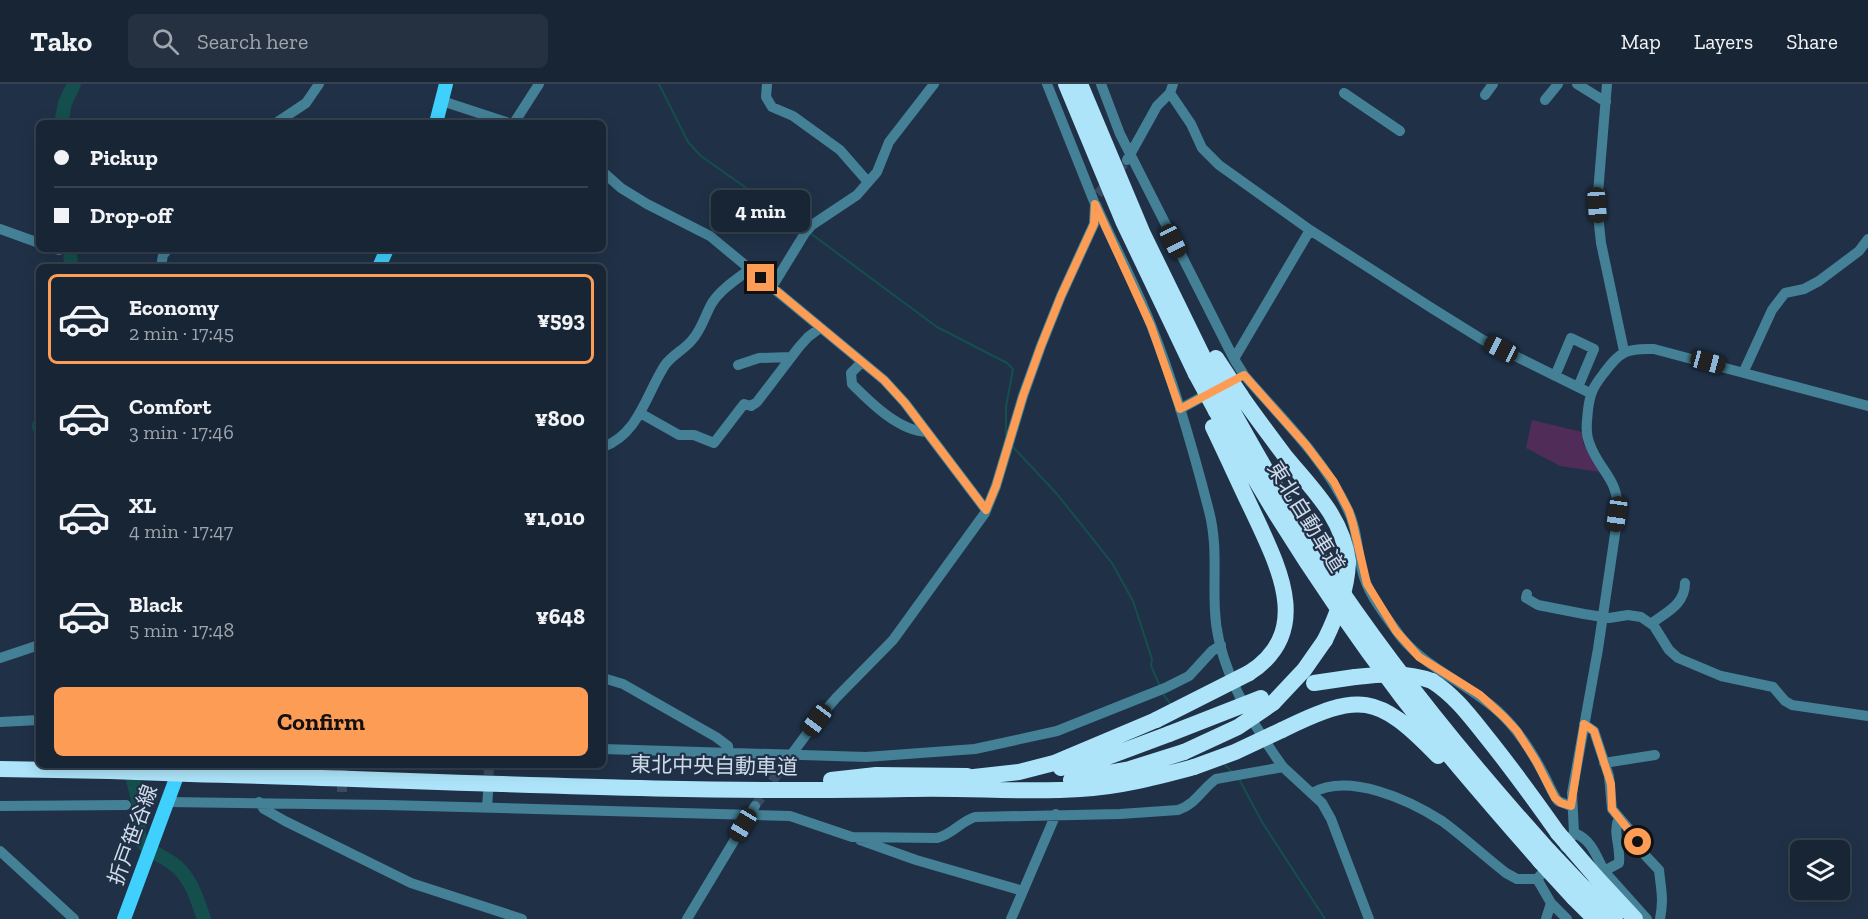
<!DOCTYPE html>
<meta charset="utf-8">
<style>
body{margin:0;font-family:"Zilla Slab","Noto Sans JP",serif;background:#253141;color:#f1f3f6;height:100vh;display:flex;flex-direction:column;font-size:22px;white-space:nowrap}
*{box-sizing:border-box;margin:0}
p{font-size:20px;color:#9fa5ad}
.icon{flex:none;width:33px;height:33px;fill:none;stroke:currentColor;stroke-width:2;stroke-linecap:round;stroke-linejoin:round}
.map{position:relative;flex:1;overflow:hidden}
.side{position:absolute;left:36px;top:180px;width:570px;height:504px;display:flex;flex-direction:column;background:#182535;border-radius:9px;box-shadow:0 3px 15px #0003,0 0 0 2px #364250}
.side>*{flex:none}
.banner{position:absolute;left:36px;top:36px;width:570px;height:132px;border-radius:9px;box-shadow:0 3px 15px #0003,0 0 0 2px #364250;display:grid;align-content:center;height:132px;padding:0 18px;background:#182535}
.tools{position:absolute;left:1790px;top:756px;display:grid;gap:12px}
.tools a{display:grid;place-items:center;width:60px;height:60px;border-radius:9px;background:#182535;box-shadow:0 3px 15px #0003,0 0 0 2px #364250;font-size:30px}
.end{position:absolute;width:27px;height:27px;margin:-14px;border:8px solid #fd9c55;background:#111;box-shadow:0 0 0 3px #111}
.from{border-radius:50%}
.bubble{position:absolute;height:42px;border-radius:9px;background:#182535;box-shadow:0 3px 15px #0003,0 0 0 2px #364250;font-size:20px;font-weight:700;line-height:42px;text-align:center}
.car{position:absolute;width:18px;height:36px;margin:-18px -9px;border-radius:8px;box-shadow:0 0 4px 2px #0007;background:linear-gradient(#222 24%,#8ab4d8 0 40%,#222 0 76%,#8ab4d8 0 86%,#222 0)}
.banner b{display:flex;align-items:center;gap:21px;height:57px;font-size:22px}
.banner b+b{border-top:2px solid #364250}
.banner i{width:15px;height:15px;background:#f1f3f6}
ul{padding:10px 0 0;list-style:none}
li{display:flex;align-items:center;gap:18px;height:90px;margin:0 12px 9px;padding:0 6px;border:3px solid transparent;border-radius:9px}
li div{flex:1}
li b{display:block;font-size:22px}
li em{font-style:normal;font-weight:700}
li.selected{border-color:#fd9c55}
li>.icon{width:54px;height:54px;stroke-width:1.5}
.button{display:flex;gap:12px;margin-top:auto;padding:12px 18px}
.button a{flex:1;height:69px;border-radius:9px;background:#fd9c55;color:#111;font-size:24px;font-weight:700;line-height:69px;text-align:center}
header{display:flex;align-items:center;gap:36px;box-sizing:border-box;height:84px;padding:0 30px;background:#182535;border-bottom:2px solid #364250}
header strong{font-size:28px}
nav{display:flex;gap:33px;margin-inline-start:auto;font-size:21px}
.search{width:420px;height:54px;background:#253141;display:flex;align-items:center;gap:15px;box-sizing:border-box;padding:0 21px;border-radius:9px;color:#9fa5ad;font-size:22px}
.map>svg:first-child{display:block}
</style>
<header>
<strong>Tako</strong>
<div class="search"><svg class="icon" aria-label="search" viewBox="0 0 24 24"><circle cx="10" cy="10" r="6"/><path d="M15 15l6 6"/></svg>Search here</div>
<nav><a>Map</a><a>Layers</a><a>Share</a></nav>
</header>
<div class="map">
<svg width="1868" height="835" viewBox="0 0 1868 835">
<rect width="100%" height="100%" fill="#203147"/>
<path fill="#4f2d58" d="M1532 336 1582 348 1583 359 1600 388 1560 382 1526 364Z"/>
<g fill="none" stroke-linecap="round" stroke-linejoin="round">
<path stroke="#144f4d" stroke-width="2" d="M659 0 688 58 701 72 803 144
M810 149 937 243 1007 279 1013 285 1006 323V351
M1013 363 1057 410 1112 479 1133 517 1152 575 1151 582 1160 602
M1163 610 1172 622
M1224 680 1233 689
M1239 695 1262 738 1325 835"/>
<path stroke="#144f4d" stroke-width="14" d="M61 39 65 19 74 0
M70 165 71 183
M39 341V343
M129 681C132 696 139 711 139 726 139 736 136 749 142 758 150 768 162 772 172 779 191 792 197 815 204 835"/>
<path stroke="#3b4b5f" stroke-width="10" stroke-dasharray="10 5" stroke-linecap="butt" d="M1098 110 1127 76
M488 706 489 681
M342 708V681
M755 722 783 682"/>
<path stroke="#448196" stroke-width="10" d="M767 0 766 13 772 23 793 32 840 66 868 98
M1101 0 1120 50 1234 275 1244 291C1280 333 1323 373 1347 424 1357 443 1357 465 1362 486 1367 508 1382 527 1395 545 1421 584 1468 598 1501 630 1518 646 1532 668 1543 689 1548 698 1552 709 1558 717L1571 722
M1577 0 1606 18
M1607 0 1597 121 1601 159 1624 267
M1170 9 1191 40 1202 64 1219 81 1310 146 1430 223 1483 256 1590 309
M1344 9 1400 47
M1485 11 1493 0
M1545 16 1558 0
M442 17 509 39
M276 39 306 19 319 0
M514 39 539 0
M1127 76 1157 22 1170 9 1173 0
M603 88 621 104 647 120 710 152 884 296 905 319 986 426
M1096 121C1114 161 1135 200 1151 241 1175 301 1193 365 1209 427 1218 462 1213 492 1215 527 1217 581 1252 640 1283 683
M0 145 39 159
M55 165 59 166
M161 183 163 171 168 165
M772 203 805 149 812 141 857 111 877 88 889 58 934 0
M1234 275 1310 146
M862 278 851 289 852 300C871 319 899 347 927 348
M738 281 759 274 791 273
M1744 287 1772 226 1785 209 1804 205 1819 197 1859 167 1868 155
M1555 292 1571 254 1594 265 1578 303
M1180 325 1211 308
M640 329 679 351H694L714 359 744 320 751 322 757 318 799 263 808 253 820 244
M603 363C639 350 646 310 665 281 673 270 684 266 692 256 702 245 705 231 712 219 721 205 737 195 750 185
M1527 510 1526 514 1538 521 1584 530 1609 534 1628 531 1641 533 1654 542 1669 566 1678 574 1721 592 1773 603 1785 617 1792 621 1868 632
M1652 539C1667 528 1685 520 1685 499
M0 574 39 561
M603 594 623 600 716 653 728 662 729 669
M0 638 39 636
M1584 640 1594 647 1609 692 1612 725 1629 745 1643 769 1659 786C1661 806 1664 814 1660 835
M603 665 866 673 975 665 1057 647 1165 604 1189 592 1212 567 1221 561
M1604 679 1655 671
M783 682 817 636 836 614 893 556 985 429 996 402 1023 312 1041 262 1061 212 1094 140 1095 120 1047 0
M1312 709C1349 688 1409 716 1442 737 1464 753 1484 772 1506 789L1517 795H1537L1549 782
M168 718 387 721 790 732 852 753 937 754C952 751 961 737 975 733L1120 730 1178 726C1196 720 1202 705 1216 695L1283 683 1322 719 1331 735 1369 835
M259 718 264 725 285 737 411 799 522 835
M0 722 126 721
M487 723 488 709
M1619 733C1612 749 1621 762 1619 779L1604 787 1647 835
M1574 749C1591 755 1596 771 1604 787
M860 756 916 776 1023 807
M1565 763 1574 749 1572 709 1598 565 1618 430C1619 393 1599 388 1589 358 1585 348 1587 337 1588 326 1590 309 1593 303 1604 289 1620 267 1627 264 1654 265L1868 322
M0 767 74 835
M1537 795 1551 819 1546 835
M1551 819 1567 835
M687 835 755 722
M1011 835 1056 730"/>
<path stroke="#3fd0fd" stroke-width="14" d="M436 39 446 0
M379 183 387 165
M124 835 181 681"/>
<path stroke="#ade4f9" stroke-width="16" d="M1066 0 1123 137 1196 290
M1080 0 1143 150 1207 281
M1241 312C1255 332 1270 352 1285 372 1312 405 1343 433 1348 478
M1229 321C1258 373 1287 424 1319 474 1387 578 1466 675 1549 767
M1216 327C1271 427 1333 522 1402 613 1446 670 1493 723 1540 777
M1213 343C1227 372 1240 401 1254 430 1279 484 1313 548 1249 589
M1432 597C1454 611 1469 631 1485 651 1510 682 1534 715 1558 749
M1314 599 1355 593
M1273 619 1304 586 1325 556
M1282 646C1360 608 1377 609 1438 672
M1061 684 1102 675 1169 650
M0 685 110 687
M190 690C429 696 669 710 908 705 965 703 1023 709 1080 705 1119 703 1156 693 1194 683
M956 695 1019 688 1054 679 1156 636
M831 696 876 691 967 692
M1071 696 1130 685 1184 668
M1596 793 1635 835
M1584 804 1615 835
M1574 814 1595 835"/>
<path stroke="#ade4f9" stroke-width="16" d="M1216 274 1241 312
M1207 281 1229 321
M1196 290 1216 327
M1325 556C1337 531 1347 506 1348 478
M1355 593C1382 590 1407 588 1432 597
M1156 636 1249 589
M1169 650 1261 614
M1184 668 1238 643 1273 619
M1194 683 1235 668 1282 646
M110 687 190 690
M1558 749 1596 793
M1549 767 1584 804
M1540 777 1574 814"/>
</g>
<g fill="none" stroke-linecap="round" stroke-linejoin="round">
<path stroke="#fd9c55" stroke-width="8" d="M761 194 884 296 905 319 986 426 996 402 1023 312 1041 262 1061 212 1094 140 1095 120 1151 242 1180 325 1244 291 1306 361 1334 398 1349 427 1353 440 1367 500 1396 547 1419 573 1480 611 1504 633 1517 647 1536 677 1555 714 1561 719 1571 722 1584 640 1594 647 1611 700 1612 725 1638 758"/>
</g>
<g text-anchor="middle" stroke-width="4.5" stroke-linejoin="round" paint-order="stroke">
<g font-size="21" fill="#d1dcea" stroke="#203147">
<text transform="translate(1306 433) rotate(58)" y="7">東北自動車道</text>
<text transform="translate(714 682) rotate(1)" y="7">東北中央自動車道</text>
<text transform="translate(133 751) rotate(-70)" y="7">折戸笹谷線</text>
</g>
</g>
</svg>
<div class="tools">
<a><svg class="icon" aria-label="layers" viewBox="0 0 24 24"><path d="M12 4l9 5-9 5-9-5zM3 14l9 5 9-5"/></svg></a>
</div>
<i class="end from" style="left:1638px;top:758px"></i>
<i class="end" style="left:761px;top:194px"></i>
<div class="bubble" style="left:711px;top:106px;width:99px">4 min</div>
<i class="car" style="left:1597px;top:121px;rotate:176deg"></i>
<i class="car" style="left:1173px;top:157px;rotate:154deg"></i>
<i class="car" style="left:1501px;top:265px;rotate:297deg"></i>
<i class="car" style="left:1708px;top:278px;rotate:105deg"></i>
<i class="car" style="left:1617px;top:430px;rotate:188deg"></i>
<i class="car" style="left:817px;top:636px;rotate:217deg"></i>
<i class="car" style="left:743px;top:741px;rotate:211deg"></i>
<div class="banner">
<b><i class="from"></i>Pickup</b>
<b><i></i>Drop-off</b>
</div>
<section class="side">
<ul>
<li class="selected"><svg class="icon" aria-label="car" viewBox="0 0 24 24"><path d="M5 17H2v-5l4-1 3-4h7l3 4 3 1v5h-3M9 17h6M6 11h13"/><circle cx="7" cy="17" r="2"/><circle cx="17" cy="17" r="2"/></svg><div><b>Economy</b><p>2 min · 17:45</p></div><em>¥593</em></li>
<li><svg class="icon" aria-label="car" viewBox="0 0 24 24"><path d="M5 17H2v-5l4-1 3-4h7l3 4 3 1v5h-3M9 17h6M6 11h13"/><circle cx="7" cy="17" r="2"/><circle cx="17" cy="17" r="2"/></svg><div><b>Comfort</b><p>3 min · 17:46</p></div><em>¥800</em></li>
<li><svg class="icon" aria-label="car" viewBox="0 0 24 24"><path d="M5 17H2v-5l4-1 3-4h7l3 4 3 1v5h-3M9 17h6M6 11h13"/><circle cx="7" cy="17" r="2"/><circle cx="17" cy="17" r="2"/></svg><div><b>XL</b><p>4 min · 17:47</p></div><em>¥1,010</em></li>
<li><svg class="icon" aria-label="car" viewBox="0 0 24 24"><path d="M5 17H2v-5l4-1 3-4h7l3 4 3 1v5h-3M9 17h6M6 11h13"/><circle cx="7" cy="17" r="2"/><circle cx="17" cy="17" r="2"/></svg><div><b>Black</b><p>5 min · 17:48</p></div><em>¥648</em></li>
</ul>
<div class="button"><a>Confirm</a></div>
</section>
</div>
